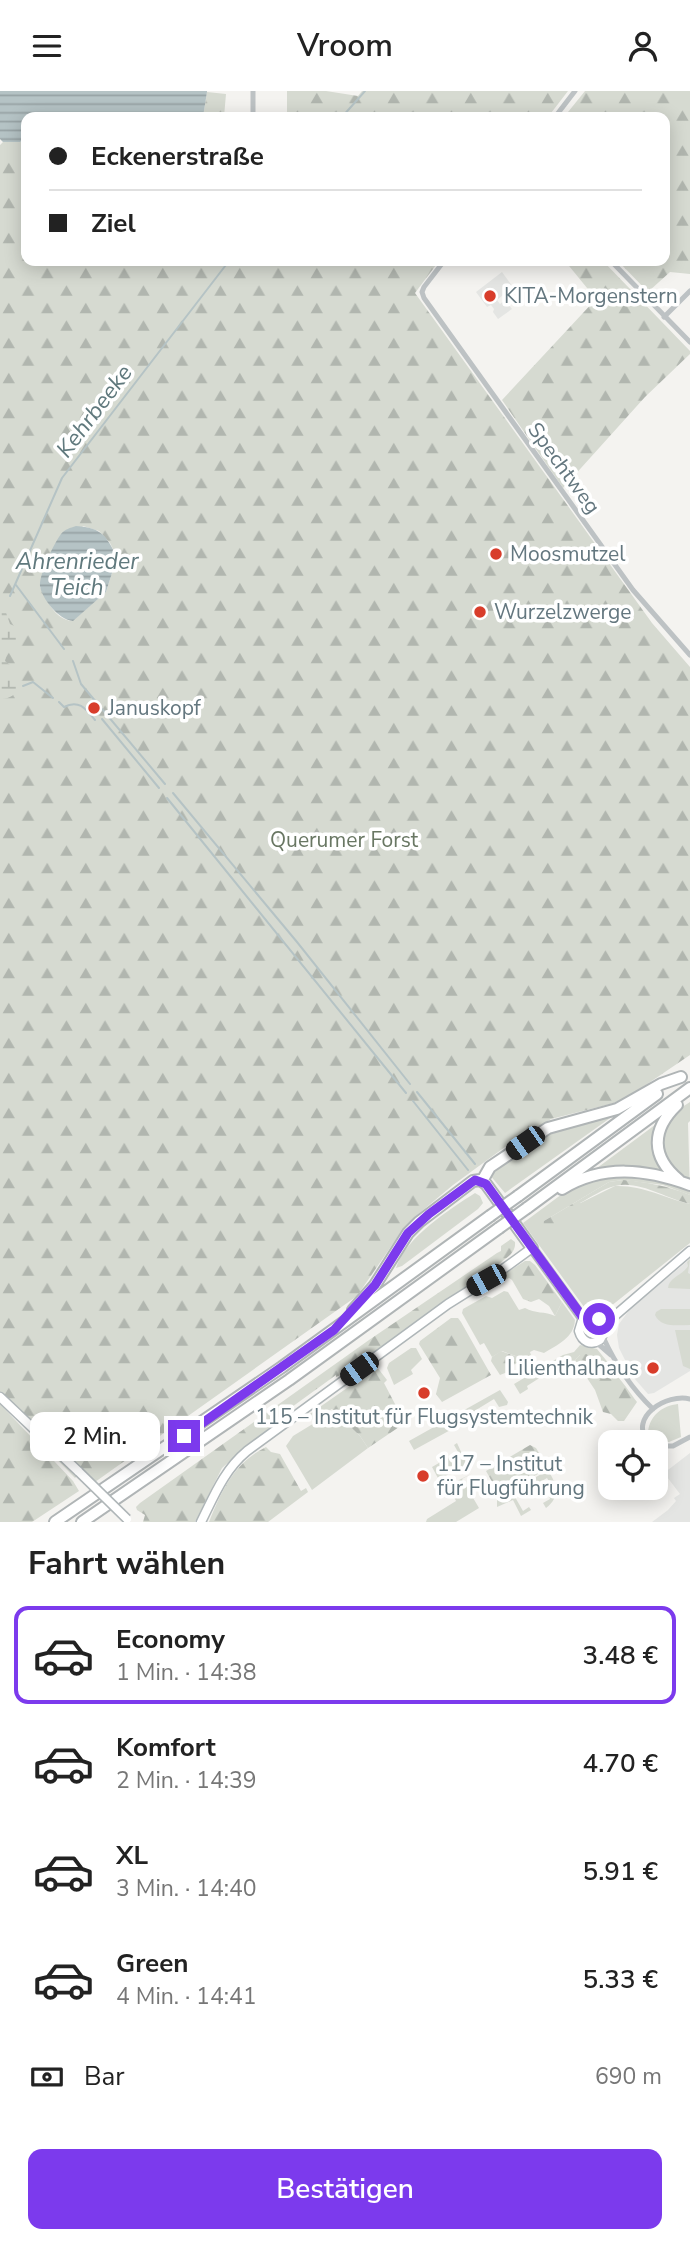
<!DOCTYPE html>
<html lang="de">
<meta charset="utf-8">
<style>
body{margin:0;font-family:"Nunito Sans",sans-serif;background:#f2f2f2;color:#222;height:100vh;display:flex;flex-direction:column;font-size:26px;white-space:nowrap}
*{box-sizing:border-box;margin:0}
p{font-size:23px;color:#767676}
.icon{flex:none;width:38px;height:38px;fill:none;stroke:currentColor;stroke-width:2;stroke-linecap:round;stroke-linejoin:round}
.map{position:relative;height:1431px;overflow:hidden}
.sheet{display:flex;flex-direction:column;background:#fff;flex:1}
.sheet>*{flex:none}
.hud{position:absolute;left:21px;top:21px;width:649px;height:154px;border-radius:14px;box-shadow:0 4px 18px #0003;display:grid;align-content:center;height:154px;padding:0 28px;background:#fff}
.buttons{position:absolute;left:598px;top:1339px;display:grid;gap:14px}
.buttons a{display:grid;place-items:center;width:70px;height:70px;border-radius:14px;background:#fff;box-shadow:0 4px 18px #0003;font-size:35px}
.end{position:absolute;width:32px;height:32px;margin:-16px;border:9px solid #7c3aed;background:#fff;box-shadow:0 0 0 4px #fff}
.from{border-radius:50%}
.bubble{position:absolute;height:49px;border-radius:14px;background:#fff;box-shadow:0 4px 18px #0003;font-size:23px;font-weight:600;line-height:49px;text-align:center}
.car{position:absolute;width:21px;height:42px;margin:-21px -10px;border-radius:9px;box-shadow:0 0 5px 2px #0007;background:linear-gradient(#222 24%,#8ab4d8 0 40%,#222 0 76%,#8ab4d8 0 86%,#222 0)}
.hud b{display:flex;align-items:center;gap:24px;height:66px;font-size:26px}
.hud b+b{border-top:2px solid #e0e0e0}
.hud i{width:18px;height:18px;background:#222}
ul{padding:0;list-style:none}
li{display:flex;align-items:center;gap:21px;height:98px;margin:0 14px 10px;padding:0 14px;border:4px solid transparent;border-radius:14px}
li div{flex:1}
li b{display:block;font-size:26px}
li em{font-style:normal;font-weight:600}
li.selected{border-color:#7c3aed}
li>.icon{width:63px;height:63px;stroke-width:1.5}
h2{padding:0 28px;font-size:32px;line-height:84px}
.pay{display:flex;align-items:center;gap:18px;height:77px;padding:0 28px;font-size:26px}
.pay p{margin-inline-start:auto}
.button{display:flex;gap:14px;margin-top:auto;padding:14px 28px}
.button a{flex:1;height:80px;border-radius:14px;background:#7c3aed;color:#fff;font-size:28px;font-weight:600;line-height:80px;text-align:center}
header{display:flex;justify-content:space-between;align-items:center;height:91px;padding:0 28px;background:#fff;font-size:32px;font-weight:600}
.map>svg:first-child{display:block}
</style>
<header><svg class="icon" aria-label="menu" viewBox="0 0 24 24"><path d="M4 6h16M4 12h16M4 18h16"/></svg>Vroom<svg class="icon" aria-label="person" viewBox="0 0 24 24"><circle cx="12" cy="8" r="4"/><path d="M4 21q1-7 8-7t8 7"/></svg></header>
<div class="map">
<svg width="690" height="1431" viewBox="0 0 690 1431">
<defs>
<pattern id="forest-firs" width="22" height="20" patternUnits="userSpaceOnUse" patternTransform="scale(1.75)"><rect width="22" height="20" fill="#d6dad1"/><path d="M5 1l3.5 6h-7zM16 11l3.5 6h-7z" fill="#b1b6af"/></pattern>
<pattern id="wetland-marsh" width="20" height="14" patternUnits="userSpaceOnUse" patternTransform="scale(1.75)"><rect width="20" height="14" fill="#d6dad1"/><path d="M1 5h8M5 5V1M11 12h8M15 12V8" fill="none" stroke="#b1b6af"/></pattern>
<pattern id="water-rules" width="6" height="5" patternUnits="userSpaceOnUse" patternTransform="scale(1.75)"><rect width="6" height="5" fill="#b5c3c5"/><path d="M0 2.5h6" fill="none" stroke="#97a3a5"/></pattern>
</defs>
<rect width="100%" height="100%" fill="#f4f3f0"/>
<path fill="#e4e5e3" d="M502 181 513 196 497 209 500 213 505 209 512 218 498 228 493 221 494 218 491 214 487 216 476 201Z
M690 1168V1280L654 1302 648 1303 634 1287 619 1257 617 1244 619 1233 630 1218Z
M690 1362V1431H652L668 1419 676 1410 674 1407 680 1403 664 1382Z"/>
<path fill="#d6dad1" d="M690 1011V1030L688 1032 690 1104 663 1094 623 1089 609 1091 544 1130 615 1095C643 1094 664 1107 690 1113V1152L601 1223 594 1224 587 1220 523 1132 659 1031Z
M620 1020 505 1102 489 1083 535 1051 554 1040Z
M475 1102 480 1105 483 1112 478 1118 402 1175 396 1177C405 1147 450 1118 475 1102Z
M690 1168 688 1182 690 1183V1198L668 1197C669 1186 682 1185 688 1175L687 1171Z
M504 1200 508 1201 519 1219 525 1217C535 1223 545 1220 555 1225L562 1211 575 1229C574 1247 557 1254 544 1262L534 1259 530 1261 531 1264 524 1268 502 1260 492 1266 484 1252 480 1254 462 1222 463 1218 486 1205 492 1207Z
M661 1218H690V1234C677 1234 661 1237 655 1224L656 1221Z
M675 1239H690V1278L683 1275Z
M580 1254 597 1258 614 1279 593 1265 580 1264 573 1271 558 1275 527 1295 528 1298 520 1303 514 1293 563 1264 574 1261Z
M411 1257H416L422 1268 411 1279 413 1283 394 1294 387 1277 389 1272Z
M500 1299 508 1311 507 1314 499 1316 494 1308 463 1327 465 1331 414 1359 409 1350Z
M678 1313 681 1346 669 1351 655 1350 648 1341C650 1324 662 1315 678 1313Z
M334 1320 360 1345 368 1357 312 1399 286 1355 293 1345Z
M457 1352 468 1376 465 1378 462 1375 439 1389 432 1376 458 1361 454 1354Z
M548 1379C557 1394 561 1405 546 1417L543 1412 550 1408 549 1405 555 1401 547 1387 515 1406 523 1420 529 1416 531 1419 521 1425 513 1409 497 1416V1409Z
M473 1382 462 1388 479 1417 456 1431H426L427 1428 456 1410 451 1400 453 1392Z"/>
<path fill="url(#forest-firs)" fill-rule="evenodd" d="M287 0H326L358 5 362 0H568L548 26H287Z
M585 0H690V183L670 181 648 201 618 170H665V26H564Z
M207 1 226 3 224 26H203Z
M26 48V170H439L415 202 652 532 690 576V964L631 1004 614 1012 551 1028 505 1056 453 1094 416 1125 401 1141 357 1205 95 1391 83 1379 75 1387 0 1310V54L3 51H20ZM83 435 99 440 110 452 117 466 106 501 72 530C54 528 48 510 40 496Z
M565 170H603L690 260V263L645 306 563 397 502 309 596 208Z
M623 1089C647 1091 668 1095 690 1104V1113C666 1108 640 1089 615 1095 603 1098 591 1106 580 1112L583 1117 546 1138H543L544 1130 609 1091Z
M511 1148 515 1151C516 1162 507 1166 500 1172L345 1282 336 1286V1284L274 1329 278 1330 276 1335 247 1355 222 1377 195 1431H143L145 1424 137 1419 136 1416 140 1412 369 1249 497 1162 501 1160V1155Z
M525 1170H530L535 1174 562 1211 555 1225 549 1215 539 1208 531 1211 523 1208 512 1189 509 1187 489 1197 487 1194Z
M451 1227H458L461 1231 491 1284 442 1311 436 1303 440 1287 419 1253 420 1250Z
M501 1260 524 1268 506 1278 510 1280 500 1284 491 1270 492 1266Z
M586 1263C610 1271 623 1292 637 1311L624 1330H618L611 1323 603 1321 595 1299 575 1269 580 1264Z
M377 1276 387 1289 384 1292 405 1332 368 1357 360 1345 332 1318 310 1330 307 1325Z
M0 1313 73 1390 79 1400 32 1431H0Z
M530 1354 536 1357 548 1377 500 1405 486 1380Z
M266 1356 271 1361 280 1363 301 1400 306 1397 308 1401 268 1431H209C222 1399 234 1372 266 1356Z"/>
<path fill="url(#wetland-marsh)" d="M0 511 3 513 10 533C29 540 19 554 7 561L5 570 15 578 17 588 23 595C15 602 12 608 0 608Z"/>
<path fill="url(#water-rules)" d="M0 0H207V1L203 26H114L98 24 91 26H26V48L20 51H3L0 48Z
M76 435C103 437 106 445 117 466L106 501 73 530C59 529 42 508 40 495 39 484 54 452 61 443 65 438 70 437 76 435Z"/>
<g fill="none" stroke-linecap="round" stroke-linejoin="round">
<path stroke="#b5c3c5" stroke-width="2" d="M342 26 365 0
M16 494 64 558
M10 505 62 387 229 170
M73 570 81 593 165 693
M23 595 33 591 53 607
M59 611 64 616C79 608 86 618 95 629
M102 628 159 697
M173 702 297 851 410 993
M167 707 406 1002
M417 1001 475 1073
M413 1010 468 1079"/>
<defs>
<path id="secondary" d="M605 1237 601 1229 592 1226 582 1230 579 1240C582 1251 591 1255 600 1249L611 1228 690 1160
M0 1306 79 1381
M201 1431C214 1405 224 1379 247 1360L448 1213 499 1181 532 1157 584 1229"/>
<path id="motorway" d="M677 1014C651 1039 651 1066 679 1089
M482 1090 490 1076 548 1037 617 1018 661 993 681 986
M562 1098C603 1073 646 1078 690 1094
M518 1105 657 1003
M527 1117 690 997
M353 1219 375 1194 408 1142 419 1131 473 1090 480 1089 486 1093 532 1157
M55 1431 282 1276 490 1125
M82 1431 289 1289 499 1137"/>
</defs>
<use href="#secondary" stroke="#afb6b8" stroke-width="11"/>
<use href="#motorway" stroke="#b0b5b6" stroke-width="14"/>
<path stroke="#bdc2c4" stroke-width="5" d="M253 0V26
M555 26 575 0
M444 170 424 196 422 201 424 207 633 499 690 564
M611 170 690 251
M664 226 690 200
M603 1246C615 1272 632 1298 653 1318
M596 1251 611 1264
M648 1351C628 1326 667 1302 690 1308
M656 1355H673L690 1346"/>
<use href="#secondary" stroke="#fff" stroke-width="8"/>
<use href="#motorway" stroke="#fff" stroke-width="10"/>
<defs>
<path id="secondary-bridge" d="M79 1381 127 1428"/>
<path id="motorway-bridge" d="M490 1125 518 1105
M499 1137 527 1117"/>
</defs>
<use href="#secondary-bridge" stroke="#afb6b8" stroke-width="11" stroke-linecap="butt"/>
<use href="#motorway-bridge" stroke="#b0b5b6" stroke-width="14" stroke-linecap="butt"/>
<use href="#secondary-bridge" stroke="#fff" stroke-width="8"/>
<use href="#motorway-bridge" stroke="#fff" stroke-width="10"/>
</g>
<g fill="none" stroke-linecap="round" stroke-linejoin="round">
<path stroke="#7c3aed" stroke-width="9" d="M184 1345 334 1239 375 1194 408 1142 429 1123 475 1089 486 1093 584 1228 592 1226 599 1228"/>
</g>
<g fill="#d83d2b" stroke="#fff" stroke-width="2.5">
<circle cx="490" cy="205" r="7"/>
<circle cx="496" cy="463" r="7"/>
<circle cx="480" cy="521" r="7"/>
<circle cx="94" cy="617" r="7"/>
<circle cx="653" cy="1277" r="7"/>
<circle cx="424" cy="1302" r="7"/>
<circle cx="423" cy="1385" r="7"/>
</g>
<g text-anchor="middle" stroke-width="7" stroke-linejoin="round" paint-order="stroke">
<g font-size="21" fill="#64777f" stroke="#fff" text-anchor="start">
<text x="504" y="212">KITA-Morgenstern</text>
<text x="510" y="470">Moosmutzel</text>
<text x="494" y="528">Wurzelzwerge</text>
<text x="108" y="624">Januskopf</text>
<text x="639" y="1284" text-anchor="end">Lilienthalhaus</text>
<text x="424" y="1333" text-anchor="middle">115 – Institut für Flugsystemtechnik</text>
<text x="437" y="1380">117 – Institut<tspan x="437" dy="24">für Flugführung</tspan></text>
</g>
<g font-size="21" fill="#64777f" stroke="#fff">
<text transform="translate(564 377) rotate(54)" y="7">Spechtweg</text>
</g>
<g font-size="21" fill="#697763" stroke="#fff">
<text x="344" y="756">Querumer Forst</text>
</g>
<g font-size="23" font-style="italic" fill="#60797d" stroke="#fff">
<text transform="translate(94 320) rotate(-53)" y="8">Kehrbeeke</text>
<text x="77" y="478">Ahrenrieder<tspan x="77" dy="26">Teich</tspan></text>
</g>
</g>
</svg>
<div class="buttons">
<a><svg class="icon" aria-label="locate" viewBox="0 0 24 24"><circle cx="12" cy="12" r="6"/><path d="M12 2v4M12 18v4M2 12h4M18 12h4"/></svg></a>
</div>
<i class="end from" style="left:599px;top:1228px"></i>
<i class="end" style="left:184px;top:1345px"></i>
<div class="bubble" style="left:30px;top:1321px;width:130px">2 Min.</div>
<i class="car" style="left:525px;top:1052px;rotate:235deg"></i>
<i class="car" style="left:486px;top:1189px;rotate:241deg"></i>
<i class="car" style="left:359px;top:1278px;rotate:234deg"></i>
<div class="hud">
<b><i class="from"></i>Eckenerstraße</b>
<b><i></i>Ziel</b>
</div>
</div>
<section class="sheet">
<h2>Fahrt wählen</h2>
<ul>
<li class="selected"><svg class="icon" aria-label="car" viewBox="0 0 24 24"><path d="M5 17H2v-5l4-1 3-4h7l3 4 3 1v5h-3M9 17h6M6 11h13"/><circle cx="7" cy="17" r="2"/><circle cx="17" cy="17" r="2"/></svg><div><b>Economy</b><p>1 Min. · 14:38</p></div><em>3.48 €</em></li>
<li><svg class="icon" aria-label="car" viewBox="0 0 24 24"><path d="M5 17H2v-5l4-1 3-4h7l3 4 3 1v5h-3M9 17h6M6 11h13"/><circle cx="7" cy="17" r="2"/><circle cx="17" cy="17" r="2"/></svg><div><b>Komfort</b><p>2 Min. · 14:39</p></div><em>4.70 €</em></li>
<li><svg class="icon" aria-label="car" viewBox="0 0 24 24"><path d="M5 17H2v-5l4-1 3-4h7l3 4 3 1v5h-3M9 17h6M6 11h13"/><circle cx="7" cy="17" r="2"/><circle cx="17" cy="17" r="2"/></svg><div><b>XL</b><p>3 Min. · 14:40</p></div><em>5.91 €</em></li>
<li><svg class="icon" aria-label="car" viewBox="0 0 24 24"><path d="M5 17H2v-5l4-1 3-4h7l3 4 3 1v5h-3M9 17h6M6 11h13"/><circle cx="7" cy="17" r="2"/><circle cx="17" cy="17" r="2"/></svg><div><b>Green</b><p>4 Min. · 14:41</p></div><em>5.33 €</em></li>
</ul>
<div class="pay"><svg class="icon" aria-label="cash" viewBox="0 0 24 24"><path d="M3 7h18v10H3z"/><circle cx="12" cy="12" r="2"/></svg>Bar<p>690 m</p></div>
<div class="button"><a>Bestätigen</a></div>
</section>
